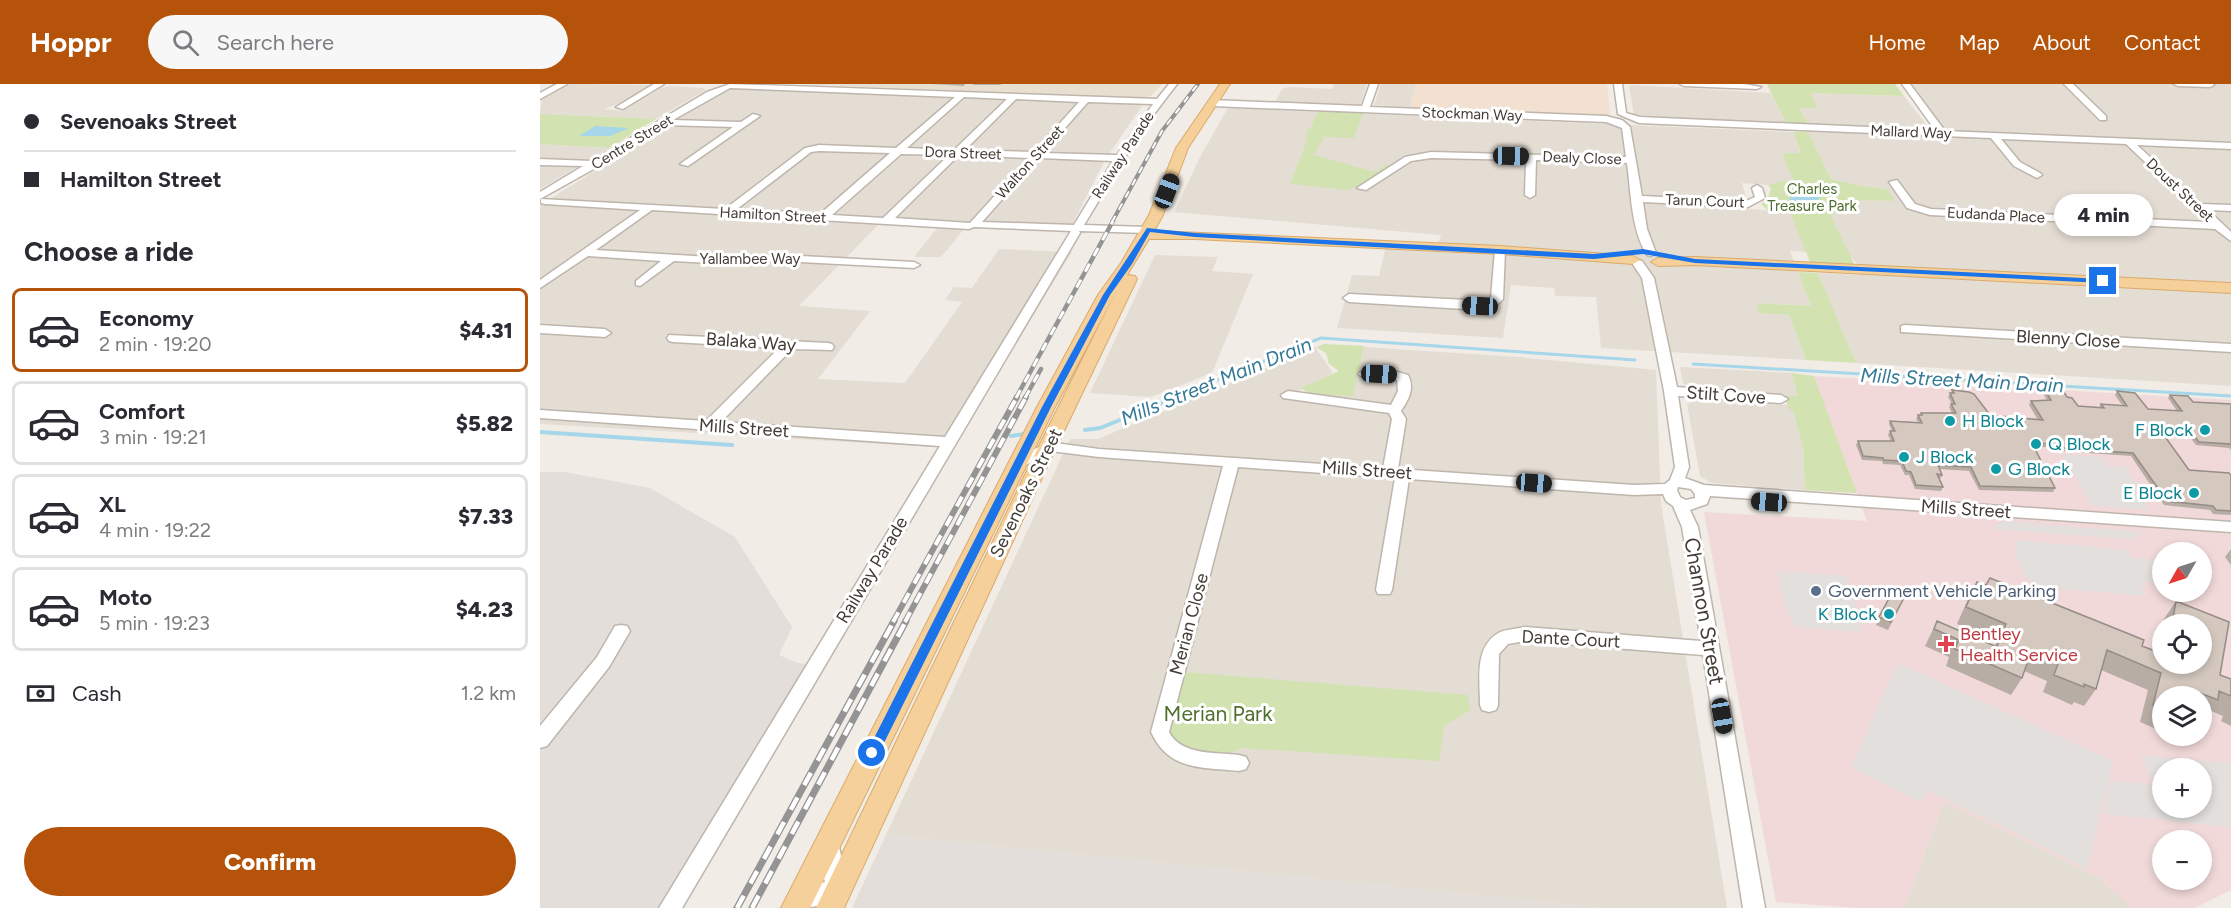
<!DOCTYPE html>
<meta charset="utf-8">
<style>
body{margin:0;font-family:Figtree,sans-serif;background:#f7f7f7;color:#2b2b33;height:100vh;display:flex;flex-direction:column;font-size:22px;white-space:nowrap}
*{box-sizing:border-box;margin:0}
p{font-size:20px;color:#7c7c81}
.icon{flex:none;width:33px;height:33px;fill:none;stroke:currentColor;stroke-width:2;stroke-linecap:round;stroke-linejoin:round}
.map{position:relative;flex:1;overflow:hidden}
.sheet{display:flex;flex-direction:column;background:#fff;width:540px}
.sheet>*{flex:none}
.banner{display:grid;align-content:center;height:132px;padding:0 24px;background:#fff}
.needle{width:39px;rotate:231deg}
.controls{position:absolute;left:1612px;top:458px;display:grid;gap:12px}
.controls a{display:grid;place-items:center;width:60px;height:60px;border-radius:50%;background:#fff;box-shadow:0 3px 9px #0003;font-size:30px}
.end{position:absolute;width:27px;height:27px;margin:-14px;border:8px solid #1a73e8;background:#fff;box-shadow:0 0 0 3px #fff}
.from{border-radius:50%}
.bubble{position:absolute;height:42px;border-radius:21px;background:#fff;box-shadow:0 3px 9px #0003;font-size:20px;font-weight:800;line-height:42px;text-align:center}
.car{position:absolute;width:18px;height:36px;margin:-18px -9px;border-radius:8px;box-shadow:0 0 4px 2px #0007;background:linear-gradient(#222 24%,#8ab4d8 0 40%,#222 0 76%,#8ab4d8 0 86%,#222 0)}
.banner b{display:flex;align-items:center;gap:21px;height:57px;font-size:22px}
.banner b+b{border-top:2px solid #e1e1e2}
.banner i{width:15px;height:15px;background:#2b2b33}
ul{padding:0;list-style:none}
li{display:flex;align-items:center;gap:18px;height:84px;margin:0 12px 9px;padding:0 12px;border:3px solid #e1e1e2;border-radius:9px}
li div{flex:1}
li b{display:block;font-size:22px}
li em{font-style:normal;font-weight:800}
li.current{border-color:#b45309}
li>.icon{width:54px;height:54px;stroke-width:1.5}
h2{padding:0 24px;font-size:27px;line-height:72px}
.pay{display:flex;align-items:center;gap:15px;height:66px;padding:0 24px;font-size:22px}
.pay p{margin-inline-start:auto}
.button{display:flex;gap:12px;margin-top:auto;padding:12px 24px}
.button a{flex:1;height:69px;border-radius:36px;background:#b45309;color:#fff;font-size:24px;font-weight:800;line-height:69px;text-align:center}
header{display:flex;align-items:center;gap:36px;box-sizing:border-box;height:84px;padding:0 30px;background:#b45309;color:#fff}
header strong{font-size:28px}
nav{display:flex;gap:33px;margin-inline-start:auto;font-size:21px}
.search{width:420px;height:54px;background:#f7f7f7;display:flex;align-items:center;gap:15px;box-sizing:border-box;padding:0 21px;border-radius:33px;color:#7c7c81;font-size:22px}
main{display:flex;flex:1;min-height:0}
.map>svg:first-child{display:block}
</style>
<header>
<strong>Hoppr</strong>
<div class="search"><svg class="icon" aria-label="search" viewBox="0 0 24 24"><circle cx="10" cy="10" r="6"/><path d="M15 15l6 6"/></svg>Search here</div>
<nav><a>Home</a><a>Map</a><a>About</a><a>Contact</a></nav>
</header>
<main>
<section class="sheet">
<div class="banner">
<b><i class="from"></i>Sevenoaks Street</b>
<b><i></i>Hamilton Street</b>
</div>
<h2>Choose a ride</h2>
<ul>
<li class="current"><svg class="icon" aria-label="car" viewBox="0 0 24 24"><path d="M5 17H2v-5l4-1 3-4h7l3 4 3 1v5h-3M9 17h6M6 11h13"/><circle cx="7" cy="17" r="2"/><circle cx="17" cy="17" r="2"/></svg><div><b>Economy</b><p>2 min · 19:20</p></div><em>$4.31</em></li>
<li><svg class="icon" aria-label="car" viewBox="0 0 24 24"><path d="M5 17H2v-5l4-1 3-4h7l3 4 3 1v5h-3M9 17h6M6 11h13"/><circle cx="7" cy="17" r="2"/><circle cx="17" cy="17" r="2"/></svg><div><b>Comfort</b><p>3 min · 19:21</p></div><em>$5.82</em></li>
<li><svg class="icon" aria-label="car" viewBox="0 0 24 24"><path d="M5 17H2v-5l4-1 3-4h7l3 4 3 1v5h-3M9 17h6M6 11h13"/><circle cx="7" cy="17" r="2"/><circle cx="17" cy="17" r="2"/></svg><div><b>XL</b><p>4 min · 19:22</p></div><em>$7.33</em></li>
<li><svg class="icon" aria-label="car" viewBox="0 0 24 24"><path d="M5 17H2v-5l4-1 3-4h7l3 4 3 1v5h-3M9 17h6M6 11h13"/><circle cx="7" cy="17" r="2"/><circle cx="17" cy="17" r="2"/></svg><div><b>Moto</b><p>5 min · 19:23</p></div><em>$4.23</em></li>
</ul>
<div class="pay"><svg class="icon" aria-label="cash" viewBox="0 0 24 24"><path d="M3 7h18v10H3z"/><circle cx="12" cy="12" r="2"/></svg>Cash<p>1.2 km</p></div>
<div class="button"><a>Confirm</a></div>
</section>
<div class="map">
<svg width="1691" height="824" viewBox="0 0 1691 824">
<rect width="100%" height="100%" fill="#f1ece5"/>
<path fill="#e4ddd4" d="M29 0 108 1V4L82 18 64 25 83 27 121 4 129 2 164 4 166 6 116 35 0 30 2 14Z
M794 0H827L820 21 735 18 742 5 748 3 792 5Z
M841 0H876L870 23 834 21Z
M1372 0H1691V302L1316 279 1278 189 1321 191 1318 181 1309 171 1291 132 1323 116 1354 117 1347 105 1321 102 1291 95 1268 48 1408 51Z
M1091 1 1231 9 1246 39 1101 33 1094 31 1089 2Z
M189 4 604 19 565 76 532 141 424 145 401 173H374L398 143 338 141 259 222 330 227 278 295 365 299 422 218 405 216 414 203 432 204 459 165 532 168 411 364 0 340V121Z
M1269 9 1364 12 1389 44 1268 40 1259 24H1276Z
M688 24 1253 48 1261 70 1242 69 1254 95 1228 101 1202 99 1209 125 1250 128 1267 168 1250 167 1271 222 1217 219 1220 229 1249 231 1266 276 1061 264 1056 213 1015 212 1014 204 971 201 963 254 797 244 812 191 839 192 847 158 898 161 901 151 634 128 661 71Z
M0 60 69 64 0 105Z
M615 171 678 173 672 187 713 190 672 289 611 313 550 309Z
M775 263 793 289 759 307V311L810 312 824 263 977 273 1116 286 1121 420 1187 824H1059L346 751 530 355H558Z
M1140 283 1252 289 1257 313 1150 304 1143 299Z
M1156 316 1247 321 1253 327 1263 363 1265 406 1171 399 1160 392 1147 320Z
M1404 718 1560 794 1592 824H1364Z"/>
<path fill="#f2e0d1" d="M876 0H1067L1070 32 870 23Z"/>
<path fill="#e3deda" d="M0 388H25L110 404 195 453 252 543 239 571 258 579 283 582 140 824H0Z
M346 751 1059 824H312Z"/>
<path fill="#e9dfd0" d="M257 0H622L611 12 604 14Z"/>
<path fill="#f1d9d9" fill-rule="evenodd" d="M1274 292 1691 316V806L1655 824H1592L1560 794 1404 718 1364 824H1317L1236 818 1164 428 1327 437ZM1623 468H1662V507H1623ZM1623 540H1662V579H1623ZM1623 612H1662V651H1623ZM1623 684H1662V723H1623ZM1623 756H1662V795H1623Z"/>
<path fill="#d2e2b1" d="M1227 0H1355L1364 12 1270 9 1277 24H1259L1268 40 1246 39Z
M779 25 824 27 814 54 784 53 774 71 835 88 846 81 852 82 826 99 807 106 750 100 767 56V46L770 45Z
M0 30 116 35 69 64 0 60Z
M1253 48H1268L1291 95 1321 102 1347 105 1355 117 1323 116 1291 132 1315 182 1271 180 1250 128 1228 127 1221 120 1227 117 1231 105 1228 101 1253 95 1242 69H1261Z
M1258 188 1278 189 1316 279 1266 276 1249 231 1219 229 1217 219 1271 222Z
M784 260 824 262 813 312 772 311 761 304 799 287 789 280 786 269 776 263Z
M1252 289 1274 292 1317 409 1265 406 1263 363 1253 327 1248 324 1245 312H1257Z
M645 588 928 611 930 626 904 642 899 677 702 664 688 670 639 665 628 648Z"/>
<path fill="#e2dfdd" fill-rule="evenodd" d="M1522 370 1561 373 1566 382 1586 383 1610 426 1551 421Z
M1460 437 1601 448 1593 455 1453 445Z
M1474 456 1588 466 1593 474 1616 476 1621 485 1617 498 1606 497 1602 506 1605 512 1491 502 1474 470 1476 463Z
M1237 487 1307 492 1323 548 1255 543 1245 521Z
M1358 579 1573 677 1547 785 1388 706 1382 719 1311 683Z
M1601 671 1691 679V743L1564 730 1570 696 1614 701ZM1623 684H1662V723H1623Z"/>
<path fill="#a6d6e9" d="M55 42 89 44 70 52H39Z
M1274 103 1285 105 1286 110C1276 118 1260 125 1249 117L1252 109 1251 106Z"/>
<g fill="none" stroke-linecap="round" stroke-linejoin="round">
<path stroke="#a6d6e9" stroke-width="3" d="M1153 280 1691 312
M633 314 781 254 1095 276"/>
<path stroke="#a6d6e9" stroke-width="4" d="M545 346 560 344 637 313
M0 348 192 361
M471 352 485 350"/>
<defs>
<path id="minor" d="M17 0H27L0 15V9Z
M114 0H124L83 25 76 23Z
M190 0 617 15 629 0H637L601 47 544 141 607 143 612 146 607 149 539 147 540 149 142 824H119L400 362 0 334V326L166 337 239 264 133 258 129 257 127 254 129 251 288 259 292 260 294 263 292 266 252 265 181 338 405 353 531 147 434 143 429 145 112 126 56 166 170 173 242 171 374 178 380 181 374 184 242 177 170 179 134 177 100 202 96 201V197L121 177 48 172 0 204V196L100 126 5 120 1 119V115L185 125 265 64 279 61 356 64 415 13 190 4 133 36 201 38 213 30 220 32 148 82 140 80 193 43 125 41 59 82 0 115V108L43 82 0 81V75L52 77 167 8ZM424 13 467 15 414 66 367 64ZM476 15 539 18 494 68 425 66ZM548 18 613 20 577 71 503 69ZM279 67 350 69 280 130 197 125 271 68ZM361 70 409 71 343 134 292 131ZM419 71 489 74 430 139 355 134ZM499 74 573 77 534 141 442 138Z
M830 0H838L830 23 1066 32 1082 36 1090 43 1102 112 1206 117 1215 113 1212 104 1217 101 1222 104 1225 114 1208 123 1103 118 1107 145 1116 169 1111 172 1107 171C1091 146 1091 108 1087 79L996 76 995 111 990 114 985 111 986 76 891 74 871 77 826 106 817 104 865 73 891 68 1086 73 1082 44 1066 38 672 22 668 19 672 16 822 22Z
M1074 0H1082L1086 29 1100 33 1395 46 1362 0H1370L1405 47 1691 59V65L1597 61 1661 120 1691 121V127L1668 126 1691 148V157L1675 145 1390 131 1367 124 1349 98 1357 96 1375 120 1391 125 1668 138 1586 60 1461 55 1480 78 1500 89 1502 91 1497 94 1474 82 1451 54 1099 39 1078 30Z
M1140 0H1204L1221 3 1217 5 1144 2Z
M1524 0H1533L1566 32V36H1560Z
M1634 0H1673L1674 1 1670 3 1638 2Z
M960 163 965 166 963 215 955 223 941 226 809 218 803 214 809 210 947 217 951 214 955 166Z
M1098 176 1102 177 1114 194 1137 303 1241 311 1248 315 1241 319 1138 312 1149 383 1145 394 1164 401 1691 438V448L1170 412 1167 420 1150 426 1158 443 1225 824H1203L1163 571 985 557 968 560 959 570 958 621 956 626 949 628 942 626 940 621C940 598 934 564 957 550 964 545 977 545 985 543L1161 557 1142 443 1133 422 1126 417 1123 410 1094 411 869 395 852 506 850 510H838L836 506 855 394 698 383 629 648C641 672 677 668 699 671L706 673 709 679 706 685 699 687C661 683 629 687 611 648L683 382 559 373 510 367 481 384H471L469 381 471 378 508 358 559 365 843 384 852 335 849 329 743 314 741 311 748 307 851 321 858 307 857 296 824 294 818 290C828 281 855 287 868 291 875 304 869 315 861 327L866 335 858 385 1094 401 1125 400 1130 396 1135 383 1124 307 1102 194 1092 179ZM1138 403 1151 405 1155 410V414L1146 416 1140 413 1137 406Z
M0 241 65 245 71 249 65 253 0 249Z
M1365 241 1691 260V268L1361 248V242Z
M81 541 87 542 90 547 69 583 7 662 0 664V642L57 573 75 542Z
M290 752 297 754 309 807 306 814C286 822 268 824 247 824 253 811 271 801 285 798 281 784 276 768 283 754Z"/>
<path id="major" d="M680 0H690L648 64 623 131 614 147 960 162 1093 172 1100 176 1093 180 960 170 655 155H609L587 191 595 192 597 195 513 370 304 824H276L495 370 577 206 515 323 270 824H241L497 323 558 211 581 179 609 131 636 64Z
M1155 173 1691 199V209L1155 181 1118 182 1111 178 1118 174Z"/>
</defs>
<use href="#minor" stroke="#beb5ac" stroke-width="3"/>
<use href="#major" stroke="#d9aa6b" stroke-width="2"/>
<use href="#minor" fill="#fff" fill-rule="evenodd"/>
<use href="#major" fill="#f6d09a" fill-rule="evenodd"/>
<defs>
<path id="rail-far3" d="M572 138 622 47 658 0"/>
<path id="rail-far2" d="M476 314 573 137
M485 314 501 285"/>
<path id="rail-far1" d="M353 538 477 313
M365 538 486 313"/>
<path id="rail" d="M197 824 354 537
M212 824 366 537"/>
</defs>
<use href="#rail-far3" stroke="#949494" stroke-width="4"/>
<use href="#rail-far2" stroke="#949494" stroke-width="4.5"/>
<use href="#rail-far1" stroke="#949494" stroke-width="6"/>
<use href="#rail" stroke="#949494" stroke-width="7"/>
<use href="#rail-far3" stroke="#fff" stroke-width="2" stroke-dasharray="7" stroke-linecap="butt"/>
<use href="#rail-far2" stroke="#fff" stroke-width="3" stroke-dasharray="9" stroke-linecap="butt"/>
<use href="#rail-far1" stroke="#fff" stroke-width="4" stroke-dasharray="11" stroke-linecap="butt"/>
<use href="#rail" stroke="#fff" stroke-width="4.5" stroke-dasharray="14" stroke-linecap="butt"/>
</g>
<path fill="#b7ada4" fill-rule="evenodd" d="M391 0H425L424 2Z
M432 0H462L460 1H434Z
M1504 304 1527 313 1538 322 1559 323 1561 320 1582 321 1575 311 1577 307 1608 325 1637 327 1628 314 1630 311 1653 318 1691 320V366L1689 364 1656 361 1646 348 1620 347 1649 386 1691 391V431L1673 430 1670 426 1624 421 1591 372 1519 367 1515 362 1495 364 1515 404 1513 408 1439 406 1429 387 1399 385 1402 391 1401 394H1399L1403 403 1401 407 1375 405 1369 391H1365L1360 381 1343 380 1342 377 1322 376 1316 361 1318 357H1351L1348 351 1350 347H1352L1349 340 1350 337 1378 338 1376 335 1378 331H1381V329H1412L1409 323 1412 320 1408 313 1410 309H1411L1412 306 1450 331 1498 336 1489 321 1491 317 1507 316 1502 308Z
M1691 465V481L1685 473Z
M1450 494 1604 556 1602 562 1617 568 1624 535 1636 517 1689 538 1680 591 1691 595V642L1681 637 1683 632 1669 626 1663 633 1662 632V612H1623V648L1600 638 1608 606 1561 586 1556 605 1544 622 1534 618 1532 621 1503 608 1507 597 1484 587 1482 594 1471 611 1406 582 1409 573 1385 562 1397 537 1455 562 1456 557 1417 540 1428 515 1437 498 1446 501ZM1623 540H1662V579H1623Z
M1365 512 1348 546 1336 541 1339 533Z"/>
<path fill="#d5c9bf" stroke="#958d86" stroke-width="1.5" d="M1504 304 1522 305 1527 313 1532 314 1538 322 1564 324 1561 320 1587 322 1577 307 1595 309 1608 325 1642 327 1630 311 1648 312 1653 318 1691 320V360L1659 358 1648 344 1618 343 1649 386 1689 389 1691 391V427L1676 426 1673 422 1627 417 1593 369 1521 364 1517 358 1493 361 1515 404 1440 402 1431 383 1398 381 1402 391 1397 390 1403 403 1376 401 1371 388 1366 387 1362 377 1344 376 1343 374 1323 372 1318 357H1354L1350 347H1355L1350 337 1382 339 1378 331H1382L1381 329H1416L1411 320H1415L1410 309H1414L1412 306 1429 308 1434 310 1450 331 1503 336 1491 317 1511 316Z
M1450 494 1604 556 1602 562 1623 570V579H1662V540H1632L1636 517 1689 538 1680 591 1691 595V612L1679 607 1678 616 1650 605 1649 612H1623V625L1613 621 1621 589 1567 566 1556 605 1544 600V603L1514 591 1518 580 1491 568 1482 594 1415 565 1419 556 1394 545 1397 537 1457 563 1466 540 1426 523 1437 498 1446 501Z
M1353 507 1365 512 1351 538 1339 533Z"/>
<path fill="#1a73e8" d="M607 144 655 149 1054 170 1103 165 1155 175 1563 195 1566 197 1563 199 1155 179 1103 170 1054 175 655 153 610 148 592 180 570 211 511 323 337 673H328L326 669 328 666 502 323 563 211Z"/>
<g fill="#0f9aa8" stroke="#fff" stroke-width="2">
<circle cx="1410" cy="337" r="6"/>
<circle cx="1665" cy="346" r="6"/>
<circle cx="1496" cy="360" r="6"/>
<circle cx="1364" cy="373" r="6"/>
<circle cx="1456" cy="385" r="6"/>
<circle cx="1654" cy="409" r="6"/>
<circle cx="1349" cy="530" r="6"/>
</g>
<circle fill="#5c6f8a" stroke="#fff" stroke-width="2" cx="1276" cy="507" r="6"/>
<path fill="#e0444e" stroke="#fff" stroke-width="2" d="M1403 551h6v6h6v6h-6v6h-6v-6h-6v-6h6z"/>
<g text-anchor="middle" stroke-width="6" stroke-linejoin="round" paint-order="stroke">
<g font-size="15" fill="#433c35" stroke="#fff">
<text transform="translate(932 30) rotate(2)" y="5">Stockman Way</text>
<text transform="translate(1371 48) rotate(2)" y="5">Mallard Way</text>
<text transform="translate(92 58) rotate(-31)" y="5">Centre Street</text>
<text transform="translate(423 69) rotate(2)" y="5">Dora Street</text>
<text transform="translate(583 71) rotate(-57)" y="5">Railway Parade</text>
<text transform="translate(1042 74) rotate(2)" y="5">Dealy Close</text>
<text transform="translate(490 78) rotate(-48)" y="5">Walton Street</text>
<text transform="translate(1640 106) rotate(43)" y="5">Doust Street</text>
<text transform="translate(1165 117) rotate(2)" y="5">Tarun Court</text>
<text transform="translate(233 131) rotate(3)" y="5">Hamilton Street</text>
<text transform="translate(1456 131) rotate(3)" y="5">Eudanda Place</text>
<text x="210" y="180">Yallambee Way</text>
</g>
<g font-size="15" fill="#4f6f2e" stroke="#fff">
<text x="1272" y="110">Charles<tspan x="1272" dy="17">Treasure Park</tspan></text>
</g>
<g font-size="18" fill="#433c35" stroke="#fff">
<text transform="translate(1528 255) rotate(3)" y="6">Blenny Close</text>
<text transform="translate(211 258) rotate(4)" y="6">Balaka Way</text>
<text transform="translate(1186 311) rotate(4)" y="6">Stilt Cove</text>
<text transform="translate(204 344) rotate(4)" y="6">Mills Street</text>
<text transform="translate(827 386) rotate(4)" y="6">Mills Street</text>
<text transform="translate(486 409) rotate(-64)" y="6">Sevenoaks Street</text>
<text transform="translate(1426 425) rotate(4)" y="6">Mills Street</text>
<text transform="translate(332 486) rotate(-59)" y="6">Railway Parade</text>
<text transform="translate(649 540) rotate(-75)" y="6">Merian Close</text>
<text transform="translate(1031 555) rotate(3)" y="6">Dante Court</text>
</g>
<g font-size="18" fill="#0d838f" stroke="#fff" text-anchor="start">
<text x="1422" y="343">H Block</text>
<text x="1653" y="352" text-anchor="end">F Block</text>
<text x="1508" y="366">Q Block</text>
<text x="1376" y="379">J Block</text>
<text x="1468" y="391">G Block</text>
<text x="1642" y="415" text-anchor="end">E Block</text>
<text x="1337" y="536" text-anchor="end">K Block</text>
</g>
<g font-size="18" fill="#4e5e75" stroke="#fff" text-anchor="start">
<text x="1288" y="513">Government Vehicle Parking</text>
</g>
<g font-size="18" fill="#be3a42" stroke="#fff" text-anchor="start">
<text x="1420" y="556">Bentley<tspan x="1420" dy="21">Health Service</tspan></text>
</g>
<g font-size="20" font-style="italic" fill="#347996" stroke="#fff">
<text transform="translate(1422 296) rotate(3)" y="7">Mills Street Main Drain</text>
<text transform="translate(676 297) rotate(-22)" y="7">Mills Street Main Drain</text>
</g>
<g font-size="21" fill="#433c35" stroke="#fff">
<text transform="translate(1164 527) rotate(80)" y="7">Channon Street</text>
</g>
<g font-size="21" fill="#4f6f2e" stroke="#fff">
<text x="678" y="637">Merian Park</text>
</g>
</g>
</svg>
<div class="controls">
<a><svg class="needle" viewBox="-14 -14 28 28"><path d="M0-13l5 13h-10z" fill="#e53935"/><path d="M0 13l5-13h-10z" fill="#7c7c81"/></svg></a>
<a><svg class="icon" aria-label="locate" viewBox="0 0 24 24"><circle cx="12" cy="12" r="6"/><path d="M12 2v4M12 18v4M2 12h4M18 12h4"/></svg></a>
<a><svg class="icon" aria-label="layers" viewBox="0 0 24 24"><path d="M12 4l9 5-9 5-9-5zM3 14l9 5 9-5"/></svg></a>
<a>+</a>
<a>−</a>
</div>
<i class="end from" style="left:332px;top:669px"></i>
<i class="end" style="left:1563px;top:197px"></i>
<div class="bubble" style="left:1514px;top:110px;width:99px">4 min</div>
<i class="car" style="left:971px;top:72px;rotate:91deg"></i>
<i class="car" style="left:627px;top:107px;rotate:21deg"></i>
<i class="car" style="left:940px;top:222px;rotate:273deg"></i>
<i class="car" style="left:839px;top:290px;rotate:93deg"></i>
<i class="car" style="left:994px;top:399px;rotate:94deg"></i>
<i class="car" style="left:1229px;top:418px;rotate:274deg"></i>
<i class="car" style="left:1182px;top:632px;rotate:170deg"></i>
</div>
</main>
